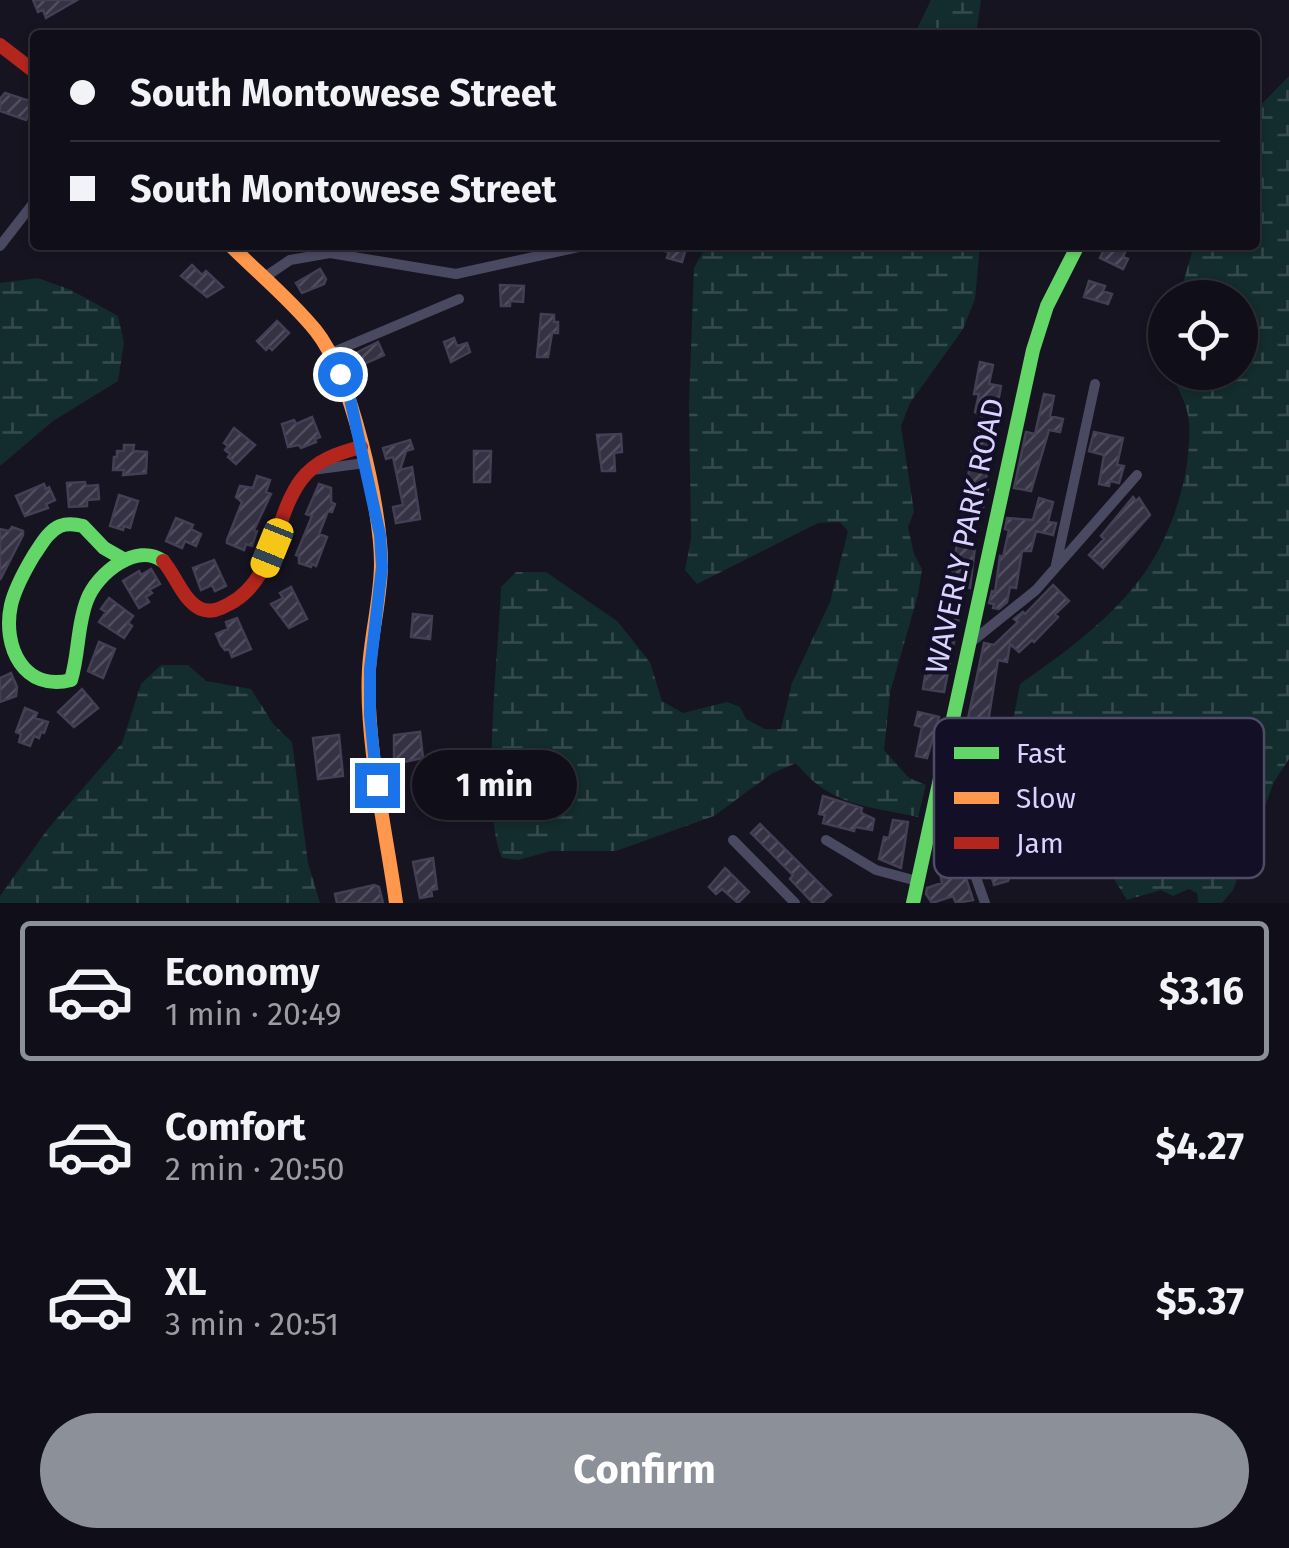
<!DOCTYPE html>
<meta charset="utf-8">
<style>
body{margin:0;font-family:"Fira Sans",sans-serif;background:#1e1d26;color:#f1f3f6;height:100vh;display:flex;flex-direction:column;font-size:38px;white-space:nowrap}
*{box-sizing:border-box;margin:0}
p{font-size:32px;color:#9c9ca2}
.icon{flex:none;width:55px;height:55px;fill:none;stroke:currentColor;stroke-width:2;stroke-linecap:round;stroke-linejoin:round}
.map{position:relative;height:903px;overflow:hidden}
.drawer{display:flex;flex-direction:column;background:#100f19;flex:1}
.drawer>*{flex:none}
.hud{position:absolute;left:30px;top:30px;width:1230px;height:220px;border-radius:10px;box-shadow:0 2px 8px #0004,0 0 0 2px #302f38;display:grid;align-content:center;height:220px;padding:0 40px;background:#100f19}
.controls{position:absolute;left:1148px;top:280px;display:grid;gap:20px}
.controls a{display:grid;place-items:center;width:110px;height:110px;border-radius:50%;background:#100f19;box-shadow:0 2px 8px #0004,0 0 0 2px #302f38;font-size:50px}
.end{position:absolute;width:45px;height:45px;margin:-22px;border:12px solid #1a73e8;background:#fff;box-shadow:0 0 0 5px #fff}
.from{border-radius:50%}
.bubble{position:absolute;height:70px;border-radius:35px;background:#100f19;box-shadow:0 2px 8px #0004,0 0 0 2px #302f38;font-size:32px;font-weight:700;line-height:70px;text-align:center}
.car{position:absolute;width:30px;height:60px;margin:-30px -15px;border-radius:12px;box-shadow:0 0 8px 2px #0007;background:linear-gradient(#f5c518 24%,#345 0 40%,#f5c518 0 76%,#345 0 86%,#f5c518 0)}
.hud b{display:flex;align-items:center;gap:35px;height:95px;font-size:38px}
.hud b+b{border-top:2px solid #302f38}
.hud i{width:25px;height:25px;background:#f1f3f6}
ul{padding:18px 0 0;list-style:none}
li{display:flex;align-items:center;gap:30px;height:140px;margin:0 20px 15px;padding:0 20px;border:5px solid transparent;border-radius:10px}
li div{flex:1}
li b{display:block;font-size:38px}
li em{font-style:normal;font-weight:700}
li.on{border-color:#8c9099}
li>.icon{width:90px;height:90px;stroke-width:1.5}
.primary-button{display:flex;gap:20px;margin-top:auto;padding:20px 40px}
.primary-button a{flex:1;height:115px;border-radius:60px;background:#8c9099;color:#fff;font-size:40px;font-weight:700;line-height:115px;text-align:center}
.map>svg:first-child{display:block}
</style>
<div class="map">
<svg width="1289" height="903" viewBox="0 0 1289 903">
<defs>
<pattern id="wetland-marsh" width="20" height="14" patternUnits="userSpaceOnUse" patternTransform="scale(2.5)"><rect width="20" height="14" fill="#132c2d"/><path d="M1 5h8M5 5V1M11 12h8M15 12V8" fill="none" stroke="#354a4c"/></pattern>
<pattern id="building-hatch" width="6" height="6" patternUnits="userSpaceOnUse" patternTransform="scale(2.5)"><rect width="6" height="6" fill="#343243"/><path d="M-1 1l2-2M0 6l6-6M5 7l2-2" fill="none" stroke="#514f5f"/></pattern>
</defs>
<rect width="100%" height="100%" fill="#161421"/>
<path fill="url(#wetland-marsh)" d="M931 0H981L976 35H914Z
M1289 76V759L1274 782 1233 890 1222 903H1198L1197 893 1189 889 1173 896 1161 890 1127 900 1092 844 1068 836 1042 799 1027 794 989 795 982 788 1006 757 1020 684C1067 651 1120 613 1151 563 1175 524 1192 469 1189 423 1188 405 1178 388 1170 373L1240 372V298L1179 297 1194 245H1255V111Z
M707 245H980L975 299 963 329 910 403 901 426 914 512 908 527 914 554 922 569 918 595 890 693 884 750 909 778 926 785 918 817C867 806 830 806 796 763L771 774 714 816 616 851H551L518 860 502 858C480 811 499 647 501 587L516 572H546L617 621 650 662 662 701 683 713 727 702 740 707 746 719 765 729H781L792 683 830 602 848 531 840 522 818 523 697 584 685 570 691 539 689 401 694 268Z
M38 278 71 290 118 316 124 343 118 381 53 421 0 466V283Z
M161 665H188L206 681 251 689 274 725 292 742 308 863 320 903H0V896L47 830 122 743 141 684Z"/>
<path fill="url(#building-hatch)" stroke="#433f54" stroke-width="2.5" d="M33 0H77L46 18 43 10 38 12Z
M5 93 30 101 28 106 31 107 26 120 0 111V99Z
M653 245H687L682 262 667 258 669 252 652 248Z
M1106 245 1127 248 1123 257 1128 259 1123 269 1100 258Z
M192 265 202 275 206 271 223 287 207 297 181 276Z
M320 269 326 279 324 284 302 293 296 283Z
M1089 281 1105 286 1103 291 1112 294 1108 304 1084 297Z
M500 285 524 286 523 302 510 301V306H501Z
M541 314 554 315V322H558V333H552L548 357H537Z
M277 321 289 333 272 350 269 347 266 350 257 341Z
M454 338 457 346 467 343 470 352 451 362 444 342Z
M378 342 384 355 357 367 352 355Z
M980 362 993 365 989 384 1001 386 989 452 985 488 988 489 980 519 963 515 972 448H976L982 417 975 412 979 394H974Z
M1044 394 1054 396 1050 416 1063 419 1060 432 1049 430 1031 491 1014 488 1026 432 1035 434Z
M312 417 320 437 315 439 316 442 301 448 299 445 288 447 282 424 294 420 296 424Z
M234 428 255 445 236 464 228 457 230 454 225 450 228 446 224 443Z
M1094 432 1123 438 1117 465 1124 466 1119 483 1110 481 1109 486 1099 484 1104 455 1089 451Z
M621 434 622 452 614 453 615 471H602L597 435Z
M410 440 413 449 406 451 400 470 412 467 420 519 396 523 393 507 403 505 393 457 386 459 383 448Z
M124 445H134L133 451 147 452 146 473 123 475 124 470H113L114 457H117V451H124Z
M474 451H491L490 482H474Z
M257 476 270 480 266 492 271 494 254 530 257 531 252 546 246 544 244 550 227 543V540L242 502 236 497 240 486 253 488Z
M85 482 86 486 98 485 99 499 87 500V506L69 507 67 483Z
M44 484 46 489 49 487 55 500 46 504 48 508 25 516 16 496Z
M319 484 331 488V502L335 504 332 512 328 511 319 534 327 537 316 566 312 564 311 567 299 563V556L296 555 312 516 306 514Z
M119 495 138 501 130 528 124 526 123 530 110 526Z
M1133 497 1136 501 1139 498 1150 515 1103 568 1089 555 1104 539 1101 536Z
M1039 498 1053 502 1048 522 1056 523 1053 535 1036 531 1031 551H1022L1016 588 1010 587 1007 602 999 609 993 608 994 604 989 603 992 591 995 592 1000 556 1003 557 1009 530 1005 529 1007 518 1033 520Z
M176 518 193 525 191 529 201 534 196 546 185 541 182 548 166 541Z
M12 527 23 531V535L0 580V529L9 531Z
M957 544 975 547 970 588 965 587 944 692 923 689 925 676 928 677 933 632 940 633 942 607 944 598 947 599Z
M214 560 226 586 215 591 212 585 201 590 193 568Z
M151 569 160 584 149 590 152 593 146 597 149 602 139 608 123 581 139 571 141 575Z
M1053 585 1069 601 1055 614 1058 617 1034 642 1032 640 1019 652 1010 644 1007 662 998 660 985 741 980 745 963 742 984 643 994 645 1018 622 1014 619 1023 612 1025 614Z
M291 587 307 619 289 628 271 604 283 598 280 593Z
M109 598 133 616 128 623 132 626 124 638 99 622 106 612 101 609Z
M413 614 432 616 430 639 411 637Z
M237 618 251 649 232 657 229 649 225 650 221 645 216 634 228 629 226 622Z
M99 642 115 649 103 678 88 671Z
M11 673 17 687 16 696 0 702V678Z
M82 689 98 708 74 727 58 712Z
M25 708 37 713 35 718 48 722 44 733 41 732 39 738 34 736 30 746 19 742 21 734 16 732Z
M918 712 939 717 927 758 916 756 922 727 915 725Z
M420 732 423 758 399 763 394 759V735Z
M339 735 343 776 318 779 313 738Z
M823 796 862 808 861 813 874 819 872 830 855 827 854 831 823 823 825 815 819 814Z
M979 801 1010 876 1008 881 994 885 988 865 984 866 963 807Z
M893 820 908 822 901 868 879 859 884 837 889 838Z
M760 824 831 895 822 903H813L790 879 793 875 751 833Z
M957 850 973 900 956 903 953 896 932 903 926 894 927 888 942 883 937 856Z
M433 858 437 889 431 890 432 896 420 898 413 862Z
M725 868 749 892 738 903 722 889 716 894 709 887Z
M374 885 379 887 383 903H337L335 894Z"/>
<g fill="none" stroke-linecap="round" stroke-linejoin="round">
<path stroke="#4a4962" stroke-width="10" d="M0 246 35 201
M265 277 290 260 330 253 456 274 588 245
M331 353 459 299
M312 470 365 463
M1056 565 1095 384
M970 643 1036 590 1137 475
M928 829 957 835 964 844 985 903
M733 840 795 903
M826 840 876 870 917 881"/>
<path stroke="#63d668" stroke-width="14" d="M125 560 104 548 83 526C75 524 68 523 60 526 48 531 41 545 34 555 25 570 15 588 11 605 2 647 24 692 71 680 79 654 77 625 87 600 97 573 137 542 163 561
M913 903 1033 350 1047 306 1078 245"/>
<path stroke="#ff974d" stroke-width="14" d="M230 245C258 273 291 300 316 331 351 375 381 507 381 563 381 598 371 634 369 669 365 742 386 830 396 903"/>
<path stroke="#b3261e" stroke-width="14" d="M0 45 35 72
M163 561C175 574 183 601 201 609 211 613 220 609 229 604 276 580 273 518 301 480 316 460 338 453 361 447"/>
</g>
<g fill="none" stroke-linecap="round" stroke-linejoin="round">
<path stroke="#1a73e8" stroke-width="12" d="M340 374 349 394 380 535 382 567 370 669V715L377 785"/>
</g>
<g text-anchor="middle" stroke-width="8" stroke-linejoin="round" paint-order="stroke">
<g font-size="30" fill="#d9d4ff" stroke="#130f26">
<text transform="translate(965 536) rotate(-78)" y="10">WAVERLY PARK ROAD</text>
</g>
</g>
<rect x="934" y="718" width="330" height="160" rx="15" fill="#130f26" stroke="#4e4a67" stroke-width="2.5"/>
<rect x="954" y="747" width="45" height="12" fill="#63d668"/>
<rect x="954" y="792" width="45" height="12" fill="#ff974d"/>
<rect x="954" y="837" width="45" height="12" fill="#b3261e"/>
<g font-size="28" fill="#d9d4ff">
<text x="1016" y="763">Fast</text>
<text x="1016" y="808">Slow</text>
<text x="1016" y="853">Jam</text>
</g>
</svg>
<div class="controls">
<a><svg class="icon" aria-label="locate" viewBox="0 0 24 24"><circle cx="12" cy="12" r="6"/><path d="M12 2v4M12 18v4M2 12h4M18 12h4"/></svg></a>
</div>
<i class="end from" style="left:340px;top:374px"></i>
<i class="end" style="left:377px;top:785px"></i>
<div class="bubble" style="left:412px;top:750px;width:165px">1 min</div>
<i class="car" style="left:272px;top:548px;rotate:202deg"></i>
<div class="hud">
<b><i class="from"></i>South Montowese Street</b>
<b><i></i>South Montowese Street</b>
</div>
</div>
<section class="drawer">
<ul>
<li class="on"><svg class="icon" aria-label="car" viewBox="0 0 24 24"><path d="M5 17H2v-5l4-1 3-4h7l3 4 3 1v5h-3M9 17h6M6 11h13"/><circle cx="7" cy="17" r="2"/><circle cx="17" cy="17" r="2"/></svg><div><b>Economy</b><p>1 min · 20:49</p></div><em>$3.16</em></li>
<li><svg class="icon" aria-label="car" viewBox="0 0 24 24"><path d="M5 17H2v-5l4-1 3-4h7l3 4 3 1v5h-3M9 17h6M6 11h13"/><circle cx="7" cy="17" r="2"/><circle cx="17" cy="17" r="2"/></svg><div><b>Comfort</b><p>2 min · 20:50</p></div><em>$4.27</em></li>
<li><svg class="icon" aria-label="car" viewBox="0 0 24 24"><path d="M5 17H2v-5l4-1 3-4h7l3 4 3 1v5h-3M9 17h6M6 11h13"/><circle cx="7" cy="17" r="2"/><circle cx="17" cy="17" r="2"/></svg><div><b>XL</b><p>3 min · 20:51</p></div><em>$5.37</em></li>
</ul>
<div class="primary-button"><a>Confirm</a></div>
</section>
